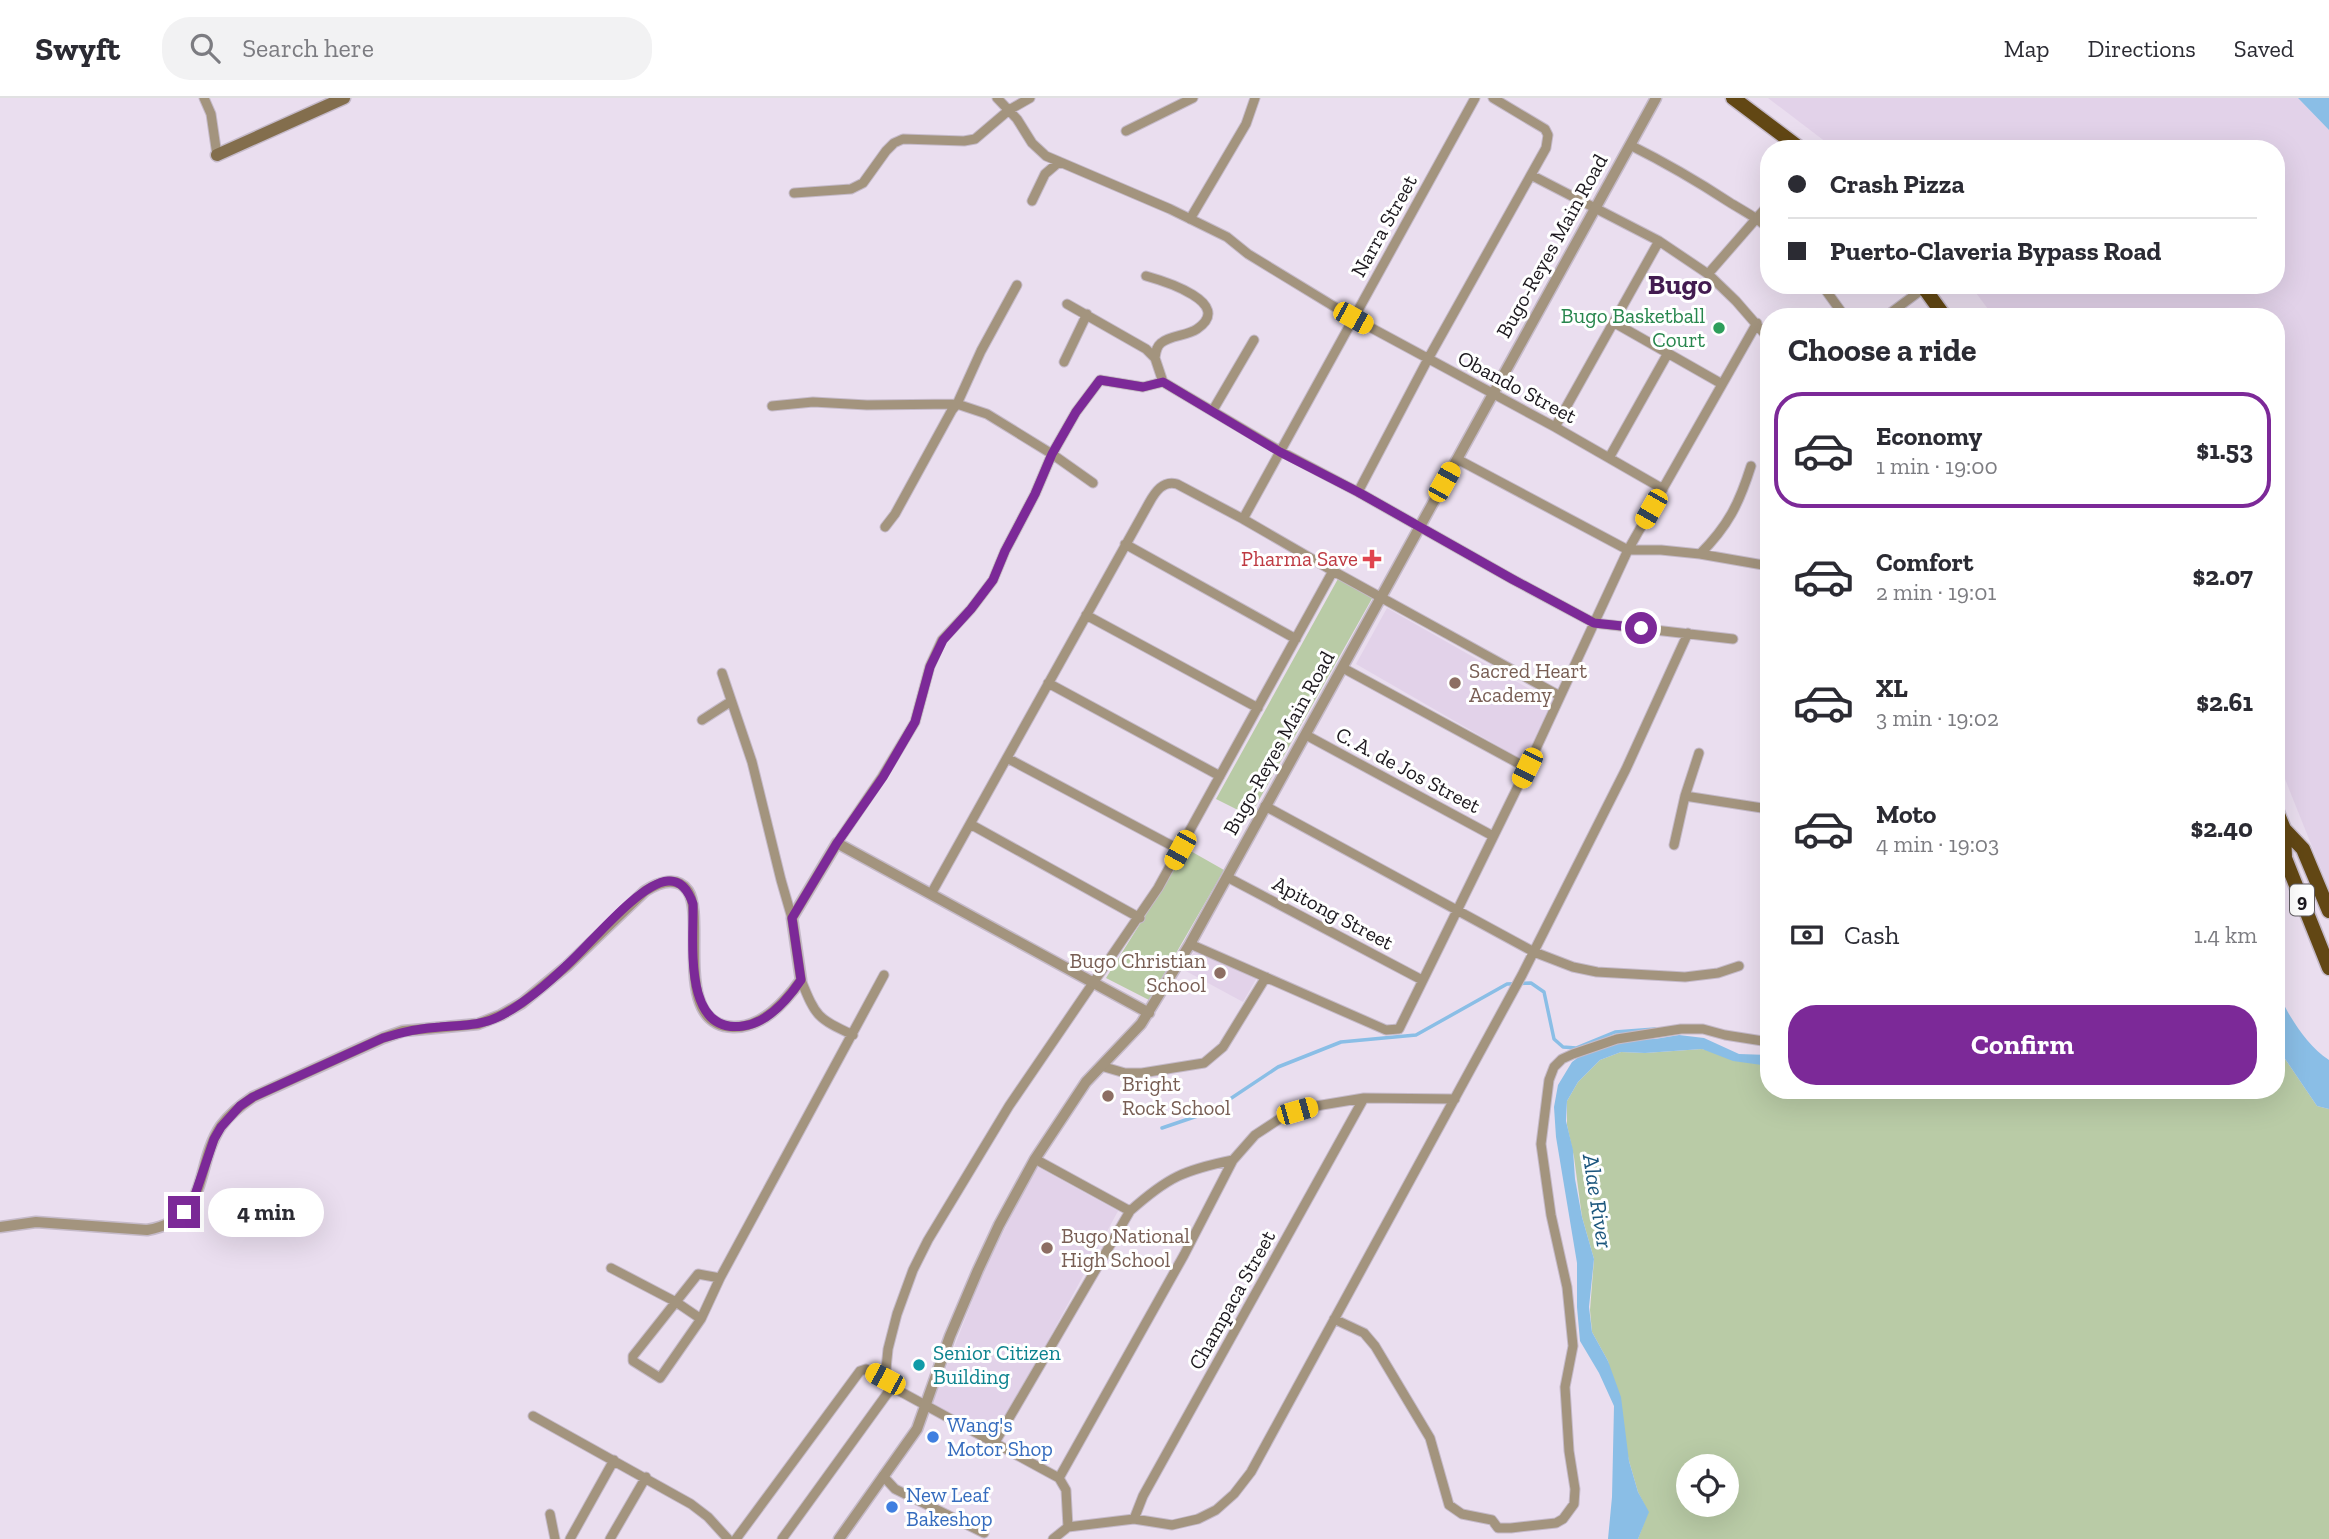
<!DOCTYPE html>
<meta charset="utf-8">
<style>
body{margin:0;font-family:"Zilla Slab",serif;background:#f2f2f3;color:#2b2b33;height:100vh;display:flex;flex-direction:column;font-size:26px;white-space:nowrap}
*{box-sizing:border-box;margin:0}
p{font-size:23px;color:#7c7c81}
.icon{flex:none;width:38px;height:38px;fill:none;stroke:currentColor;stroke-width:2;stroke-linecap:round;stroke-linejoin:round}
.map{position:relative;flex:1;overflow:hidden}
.drawer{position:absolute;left:1760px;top:210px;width:525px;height:791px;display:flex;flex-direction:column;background:#fff;border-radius:28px;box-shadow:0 7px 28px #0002}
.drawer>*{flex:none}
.top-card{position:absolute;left:1760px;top:42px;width:525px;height:154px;border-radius:28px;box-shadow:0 7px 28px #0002;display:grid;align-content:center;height:154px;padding:0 28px;background:#fff}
.buttons{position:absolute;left:1676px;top:1356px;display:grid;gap:14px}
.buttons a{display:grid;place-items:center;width:63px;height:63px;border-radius:50%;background:#fff;box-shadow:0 7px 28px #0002;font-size:35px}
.end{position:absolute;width:32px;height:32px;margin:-16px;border:9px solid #7c2998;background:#fff;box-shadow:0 0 0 4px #fff}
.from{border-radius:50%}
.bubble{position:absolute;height:49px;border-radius:24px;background:#fff;box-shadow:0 7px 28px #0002;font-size:23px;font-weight:700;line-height:49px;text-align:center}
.car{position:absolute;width:21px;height:42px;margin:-21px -10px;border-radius:9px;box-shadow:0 0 5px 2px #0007;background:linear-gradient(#f5c518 24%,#345 0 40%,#f5c518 0 76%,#345 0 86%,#f5c518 0)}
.top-card b{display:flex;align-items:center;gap:24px;height:66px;font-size:26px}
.top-card b+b{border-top:2px solid #e1e1e2}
.top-card i{width:18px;height:18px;background:#2b2b33}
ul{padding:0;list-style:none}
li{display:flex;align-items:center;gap:21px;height:116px;margin:0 14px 10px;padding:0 14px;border:4px solid transparent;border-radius:28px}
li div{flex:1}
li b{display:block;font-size:26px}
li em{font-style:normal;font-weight:700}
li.on{border-color:#7c2998}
li>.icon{width:63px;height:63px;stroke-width:1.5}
h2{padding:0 28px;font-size:32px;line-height:84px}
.pay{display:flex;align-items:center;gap:18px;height:77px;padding:0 28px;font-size:26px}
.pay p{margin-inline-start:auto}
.cta{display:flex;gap:14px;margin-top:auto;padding:14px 28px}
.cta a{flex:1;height:80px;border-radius:28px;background:#7c2998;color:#fff;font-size:28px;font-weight:700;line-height:80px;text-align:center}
header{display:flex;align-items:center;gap:42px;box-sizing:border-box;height:98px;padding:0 35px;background:#fff;border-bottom:2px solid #e1e1e2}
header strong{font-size:33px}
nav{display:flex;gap:38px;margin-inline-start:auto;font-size:24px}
.search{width:490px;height:63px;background:#f2f2f3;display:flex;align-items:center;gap:18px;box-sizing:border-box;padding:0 24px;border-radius:28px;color:#7c7c81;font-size:26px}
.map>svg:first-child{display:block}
</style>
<header>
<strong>Swyft</strong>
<div class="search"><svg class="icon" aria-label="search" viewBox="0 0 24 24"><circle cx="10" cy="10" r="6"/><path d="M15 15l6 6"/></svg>Search here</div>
<nav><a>Map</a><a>Directions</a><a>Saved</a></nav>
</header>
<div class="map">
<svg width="2329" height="1441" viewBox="0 0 2329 1441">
<rect width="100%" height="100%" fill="#eadeef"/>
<path fill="#e2d2e9" d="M1768 0H2298L2329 32V791L2277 661V219H1994L1970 187H2277V51H1835Z
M1387 510 1554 605 1524 663 1356 566Z
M1196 850 1258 878 1243 904 1184 872Z
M1036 1068 1118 1113 994 1343 932 1306 983 1175Z"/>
<path fill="#b9cba6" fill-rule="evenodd" d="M1339 479 1374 497 1250 718 1216 701Z
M1187 751 1224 772 1149 902 1106 880Z
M2277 949 2317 1008 2329 1011V1441H1638L1648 1414 1638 1394 1629 1363 1608 1263 1592 1234 1590 1212 1594 1161 1582 1119 1574 1059 1567 1027V1003L1578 984 1600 962 1621 954 1645 955 1702 951 1769 967V992H2277ZM1689 1368H1727V1407H1689Z"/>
<path fill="#8abee6" d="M2298 0H2329V32Z
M2277 894C2290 919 2305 946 2329 962V1011L2317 1008 2277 949Z
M1679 937 1704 940 1739 956 1769 957V968L1733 963 1702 951 1645 955 1621 954 1600 962 1578 984 1567 1003 1566 1023 1573 1052 1575 1081 1582 1119 1594 1161 1589 1209 1592 1234 1608 1263 1621 1299 1629 1363 1638 1394 1649 1414 1638 1441H1608L1612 1399 1614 1308 1599 1275 1580 1243 1577 1209V1165L1556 1039 1554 1009 1558 987 1572 964 1592 949 1613 942 1655 941Z"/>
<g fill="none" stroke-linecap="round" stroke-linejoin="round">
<path stroke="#8abee6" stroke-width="3.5" d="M1162 1030 1212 1013 1278 969 1341 944 1416 937 1507 886 1531 885 1544 894 1554 941 1563 949 1576 950 1615 934 1655 931"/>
<defs>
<path id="minor" d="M204 0 211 16 217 57
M997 0 1017 21 1032 45 1046 58 1170 111 1227 139 1248 156 1353 220 1555 329 1663 391
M1126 33 1193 0
M1630 47C1664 64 1697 83 1729 104 1743 113 1757 119 1769 131
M1531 77 1659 143 1708 176 1736 203 1769 241
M794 95 851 91 863 85 886 53 894 45 903 41 964 43 975 41 1009 12 1030 0
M1032 103 1045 76 1059 64
M1190 121 1246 26 1255 0
M1708 176 1769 106
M1146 178C1164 183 1235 205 1197 231 1187 238 1170 237 1161 245 1156 249 1156 254 1155 260
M1822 187 1845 219
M1067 206 1146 251 1155 260 1163 284
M1885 219 1924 190
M1613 224 1722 286
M1064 264 1087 216
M1163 284 1280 353 1358 394 1512 481 1594 525 1733 541
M772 308 813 304 867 307 957 306 987 316 1052 356 1093 385
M1213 312 1254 242
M1555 329 1659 143
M1609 360 1668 255
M1457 361 1628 452H1661L1700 456 1769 468
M1358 394 1428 261 1546 50 1548 37 1545 31 1493 0
M1243 421 1475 0
M885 429 895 416 952 312 957 306 981 253 1017 187
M1125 446 1296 541
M1700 456C1728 428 1739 406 1751 368
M1086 517 1258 610
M1343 570 1527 670
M722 575 752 664 781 782 792 820
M1048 585 1220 678
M702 622 730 604
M1306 637 1493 738
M1007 660 1180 752
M1685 698 1762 710 1765 706 1769 705
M1265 708 1534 854 1573 869 1597 874 1685 879 1718 875 1739 868
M970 726 1140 820
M837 745 882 679 915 624 930 568 942 542 971 511 993 482 1005 453 1035 396 1052 356 1076 314 1100 282 1143 289 1163 284
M1674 747 1685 698 1699 655
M1227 779 1422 882
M931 796 1149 405C1155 394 1163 382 1177 386L1243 421 1333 473 1560 598
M1190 846 1386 932 1399 931 1527 670 1628 452 1757 225
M801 882C816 919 817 920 853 937
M1101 968 1125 975H1142L1204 965 1223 949 1266 879
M1035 1061 1130 1113
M611 1170 676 1204 701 1221
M720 1180 698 1176 633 1258V1263L660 1280 701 1221 720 1180 884 877
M1334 1221 1364 1235 1375 1248 1430 1340 1449 1407 1462 1416 1492 1422 1498 1430H1511L1556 1425 1563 1421 1574 1406 1575 1391 1569 1353 1565 1289 1573 1248 1567 1189 1551 1117 1541 1046 1549 982 1554 969 1562 961 1573 956 1617 941 1681 931H1703L1725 937 1769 944
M533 1318 691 1406 708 1419 728 1441
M994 1346 1130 1113C1168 1079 1184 1072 1233 1062
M883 1378 895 1391 984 1435
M1059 1380 892 1289 885 1281 888 1251 897 1216 913 1172 928 1142 1009 1008 1158 790 1333 473
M550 1416 555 1441
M1134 1421 1143 1398 1364 1000
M1068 1429 1066 1392 1059 1380 1184 1157 1233 1062 1255 1037 1284 1018 1316 1008 1364 1000 1455 1001
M570 1441 614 1362
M610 1441 646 1379
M736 1441 860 1273 866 1271 885 1281
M782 1441 892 1289
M1053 1441 1068 1429 1134 1421 1172 1427 1198 1421 1216 1412 1234 1396 1251 1374 1522 877 1626 671 1688 535"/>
<path id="tertiary" d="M0 1129 36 1124 147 1132C211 1121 194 1068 221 1028 230 1016 241 1007 253 999L383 940 403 933 478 926 501 917 522 905 567 868 645 793C658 785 677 777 688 793 706 820 672 927 733 929 762 930 785 904 801 882L792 820 837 745 1149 915
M839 1441 917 1331 950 1238 978 1172 999 1127 1035 1061 1086 984 1141 926 1190 846 1656 0"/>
<path id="secondary" d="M217 57 344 0"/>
<path id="trunk" d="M1733 0 1801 51
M1922 187 1945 219
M2277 714 2284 731 2303 751 2329 813
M2284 731 2285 760 2329 870"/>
</defs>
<use href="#minor" stroke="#c5bac9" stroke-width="11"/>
<use href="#tertiary" stroke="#c5bac9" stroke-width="13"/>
<use href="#secondary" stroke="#c5bac9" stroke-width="15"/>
<use href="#trunk" stroke="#c5bac9" stroke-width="17"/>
<use href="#minor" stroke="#a3947e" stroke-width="9"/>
<use href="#tertiary" stroke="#a3947e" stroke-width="10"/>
<use href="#secondary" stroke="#836e4d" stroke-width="12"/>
<use href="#trunk" stroke="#624714" stroke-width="14"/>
</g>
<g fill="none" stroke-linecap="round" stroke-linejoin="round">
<path stroke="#7c2998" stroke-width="9" d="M184 1114 194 1100 214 1041 221 1029 240 1008 253 999 383 940C402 934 420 930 440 929 460 927 480 928 498 919 523 907 546 887 566 868 589 848 639 785 668 783 682 782 689 794 693 806 694 842 682 937 743 928 767 925 788 901 801 882L792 820 837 745 883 679 915 624 930 569 943 542 971 511 993 482 1005 453 1035 396 1052 356 1076 314 1100 282 1143 289 1163 284 1280 354 1358 394 1512 481 1594 525 1641 530"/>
</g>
<circle fill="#2e9e5b" stroke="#fff" stroke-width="2.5" cx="1719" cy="230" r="7"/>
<path fill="#e0444e" stroke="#fff" stroke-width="2.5" d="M1368.5 450.5h7v7h7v7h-7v7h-7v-7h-7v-7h7z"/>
<g fill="#8d6e63" stroke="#fff" stroke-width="2.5">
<circle cx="1455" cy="585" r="7"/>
<circle cx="1220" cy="875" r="7"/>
<circle cx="1108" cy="998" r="7"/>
<circle cx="1047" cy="1150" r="7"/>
</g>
<circle fill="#0f9aa8" stroke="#fff" stroke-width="2.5" cx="919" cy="1267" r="7"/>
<g fill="#3f7fe0" stroke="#fff" stroke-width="2.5">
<circle cx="933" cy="1339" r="7"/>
<circle cx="892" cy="1409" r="7"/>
</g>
<g text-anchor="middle" stroke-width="6" stroke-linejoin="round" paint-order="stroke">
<rect fill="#fff" stroke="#605d62" stroke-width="2" x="2290" y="786.5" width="24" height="31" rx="5"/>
<g font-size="19" font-weight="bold" fill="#1c181e">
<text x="2302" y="809">9</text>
</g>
<g font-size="21" fill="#1c181e" stroke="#fff">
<text transform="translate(1384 128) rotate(-61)" y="7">Narra Street</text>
<text transform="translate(1552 148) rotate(-61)" y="7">Bugo-Reyes Main Road</text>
<text transform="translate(1517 289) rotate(28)" y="7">Obando Street</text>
<text transform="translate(1279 645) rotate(-61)" y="7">Bugo-Reyes Main Road</text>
<text transform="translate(1408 672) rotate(28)" y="7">C. A. de Jos Street</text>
<text transform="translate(1333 815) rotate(28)" y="7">Apitong Street</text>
<text transform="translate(1232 1202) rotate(-61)" y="7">Champaca Street</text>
</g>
<g font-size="21" fill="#27864d" stroke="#fff" text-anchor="end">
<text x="1705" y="225">Bugo Basketball<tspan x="1705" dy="24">Court</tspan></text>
</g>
<g font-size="21" fill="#be3a42" stroke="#fff" text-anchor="end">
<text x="1358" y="468">Pharma Save</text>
</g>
<g font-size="21" fill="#785e54" stroke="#fff" text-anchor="start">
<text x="1469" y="580">Sacred Heart<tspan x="1469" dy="24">Academy</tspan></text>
<text x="1206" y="870" text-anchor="end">Bugo Christian<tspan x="1206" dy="24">School</tspan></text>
<text x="1122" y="993">Bright<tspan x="1122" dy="24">Rock School</tspan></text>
<text x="1061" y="1145">Bugo National<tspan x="1061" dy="24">High School</tspan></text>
</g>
<g font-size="21" fill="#0d838f" stroke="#fff" text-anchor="start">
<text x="933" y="1262">Senior Citizen<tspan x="933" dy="24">Building</tspan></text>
</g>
<g font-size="21" fill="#366cbe" stroke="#fff" text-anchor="start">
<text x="947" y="1334">Wang's<tspan x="947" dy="24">Motor Shop</tspan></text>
<text x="906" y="1404">New Leaf<tspan x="906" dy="24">Bakeshop</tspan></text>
</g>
<g font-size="23" font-style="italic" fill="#1b567d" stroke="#fff">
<text transform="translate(1598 1103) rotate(81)" y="8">Alae River</text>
</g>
<g font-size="28" font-weight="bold" fill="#431c51" stroke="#fff">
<text x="1680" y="196">Bugo</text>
</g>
</g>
</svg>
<div class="buttons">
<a><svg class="icon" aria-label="locate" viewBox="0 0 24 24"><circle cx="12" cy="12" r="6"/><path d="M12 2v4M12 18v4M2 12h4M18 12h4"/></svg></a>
</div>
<i class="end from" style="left:1641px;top:530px"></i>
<i class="end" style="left:184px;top:1114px"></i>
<div class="bubble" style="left:208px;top:1090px;width:116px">4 min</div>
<i class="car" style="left:1353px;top:220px;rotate:119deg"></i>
<i class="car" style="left:1444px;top:384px;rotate:29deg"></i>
<i class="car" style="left:1651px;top:411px;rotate:210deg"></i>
<i class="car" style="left:1527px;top:670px;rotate:206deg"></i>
<i class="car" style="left:1180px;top:752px;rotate:209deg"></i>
<i class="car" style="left:1297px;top:1013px;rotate:74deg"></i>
<i class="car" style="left:885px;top:1281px;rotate:298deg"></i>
<div class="top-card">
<b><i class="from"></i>Crash Pizza</b>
<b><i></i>Puerto-Claveria Bypass Road</b>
</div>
<section class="drawer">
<h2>Choose a ride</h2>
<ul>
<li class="on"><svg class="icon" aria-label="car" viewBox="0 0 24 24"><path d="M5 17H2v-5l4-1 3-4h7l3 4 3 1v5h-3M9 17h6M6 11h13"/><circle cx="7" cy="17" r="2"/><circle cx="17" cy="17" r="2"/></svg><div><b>Economy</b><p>1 min · 19:00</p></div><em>$1.53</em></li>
<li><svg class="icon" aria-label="car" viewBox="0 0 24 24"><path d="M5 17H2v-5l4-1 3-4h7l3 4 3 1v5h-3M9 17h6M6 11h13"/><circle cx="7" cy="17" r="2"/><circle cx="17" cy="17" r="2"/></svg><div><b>Comfort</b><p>2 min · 19:01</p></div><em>$2.07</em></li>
<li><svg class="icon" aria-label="car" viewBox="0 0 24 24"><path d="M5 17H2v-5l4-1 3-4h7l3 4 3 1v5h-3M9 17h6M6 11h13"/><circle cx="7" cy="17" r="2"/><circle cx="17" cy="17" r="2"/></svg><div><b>XL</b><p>3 min · 19:02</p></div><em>$2.61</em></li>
<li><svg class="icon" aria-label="car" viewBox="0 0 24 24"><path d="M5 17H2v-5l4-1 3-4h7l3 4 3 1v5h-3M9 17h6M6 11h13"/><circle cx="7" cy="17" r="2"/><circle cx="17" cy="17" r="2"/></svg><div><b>Moto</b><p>4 min · 19:03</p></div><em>$2.40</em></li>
</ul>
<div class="pay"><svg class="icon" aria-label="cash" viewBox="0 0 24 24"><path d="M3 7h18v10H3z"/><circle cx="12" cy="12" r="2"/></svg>Cash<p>1.4 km</p></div>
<div class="cta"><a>Confirm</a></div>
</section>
</div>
